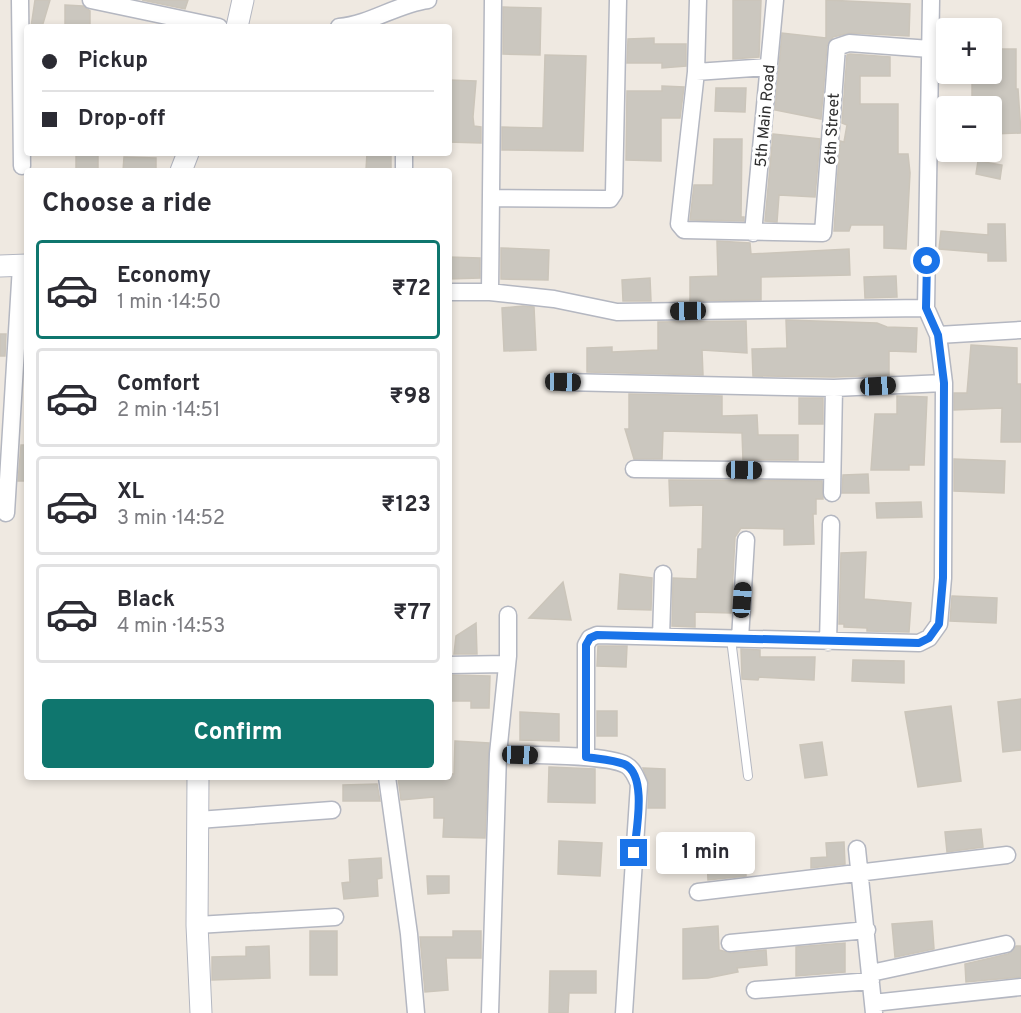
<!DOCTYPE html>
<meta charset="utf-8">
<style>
body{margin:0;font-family:Overpass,sans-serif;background:#f7f7f7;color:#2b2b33;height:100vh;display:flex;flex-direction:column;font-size:22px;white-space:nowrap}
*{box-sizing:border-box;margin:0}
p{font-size:20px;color:#7c7c81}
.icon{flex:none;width:33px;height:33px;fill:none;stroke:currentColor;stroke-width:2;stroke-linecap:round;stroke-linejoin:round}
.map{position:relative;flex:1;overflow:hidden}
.sheet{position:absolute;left:24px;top:168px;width:428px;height:612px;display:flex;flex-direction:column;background:#fff;border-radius:6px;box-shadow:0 3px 9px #0003}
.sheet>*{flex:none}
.hud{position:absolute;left:24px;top:24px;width:428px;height:132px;border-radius:6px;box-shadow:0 3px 9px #0003;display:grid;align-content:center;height:132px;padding:0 18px;background:#fff}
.tools{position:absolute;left:936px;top:18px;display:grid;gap:12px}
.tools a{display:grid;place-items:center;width:66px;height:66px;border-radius:6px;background:#fff;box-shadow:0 3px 9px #0003;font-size:30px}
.end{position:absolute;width:27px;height:27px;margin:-14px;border:8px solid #1a73e8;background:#fff;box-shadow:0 0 0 3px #fff}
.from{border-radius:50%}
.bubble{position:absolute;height:42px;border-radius:6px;background:#fff;box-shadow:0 3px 9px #0003;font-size:20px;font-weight:700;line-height:42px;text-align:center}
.car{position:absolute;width:18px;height:36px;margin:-18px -9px;border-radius:8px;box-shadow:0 0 4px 2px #0007;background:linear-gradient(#222 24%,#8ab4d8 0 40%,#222 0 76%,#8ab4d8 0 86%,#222 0)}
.hud b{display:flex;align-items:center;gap:21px;height:57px;font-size:22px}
.hud b+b{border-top:2px solid #e1e1e2}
.hud i{width:15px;height:15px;background:#2b2b33}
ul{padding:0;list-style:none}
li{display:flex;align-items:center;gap:18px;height:99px;margin:0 12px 9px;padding:0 6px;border:3px solid #e1e1e2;border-radius:6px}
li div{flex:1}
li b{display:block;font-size:22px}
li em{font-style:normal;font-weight:700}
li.current{border-color:#0f766e}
li>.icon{width:54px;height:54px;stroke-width:1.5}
h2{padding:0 18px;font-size:27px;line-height:72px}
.button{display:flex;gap:12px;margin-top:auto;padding:12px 18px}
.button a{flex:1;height:69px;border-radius:6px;background:#0f766e;color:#fff;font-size:24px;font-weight:700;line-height:69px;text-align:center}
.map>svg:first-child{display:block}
</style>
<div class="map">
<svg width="1021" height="1013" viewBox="0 0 1021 1013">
<rect width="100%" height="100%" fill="#efe9e1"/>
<path fill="#cbc7bf" stroke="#cbc5ba" stroke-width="1.5" d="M35 0H50L42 27H31Z
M142 0H188L185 9Z
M733 0H761L759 57 733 59Z
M826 0 910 4 909 36 849 33 833 37 827 46 821 119 775 110 782 33 826 38Z
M65 5 83 6 90 11V27H65Z
M503 7 541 8 540 55 503 54Z
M654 38V44H686V66L662 68V63H627L628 39Z
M992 49H1016V89H1018L1021 133 992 134V106H972V74H992Z
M850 54 890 57V76H860V104H898V154H908L910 173 906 249 884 248V225H851L849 231H834L840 141 844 142 847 125 842 123 847 55Z
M545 55 586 56 583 151 502 150V127L543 128Z
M449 80 476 81 473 117 474 126 481 127V143L448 142Z
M662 86 684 87 680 118H661V161L626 160 627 91H662Z
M716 88H746L745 112 715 111Z
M773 134 820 139 815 197 779 195 777 222 765 221Z
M714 139H742L741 217H744V221L690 220 694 185H713Z
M367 153H391V171L366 170Z
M76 154H98V171H76Z
M124 157 156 158V171H123Z
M978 161 1002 165 1000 179 976 174Z
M988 224H1005L1006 261H988V253L939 249 941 231 988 235Z
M717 241 750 243 751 254 849 249 850 275 761 277V300L690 301V277L718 276Z
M501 248 549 250 548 280 501 279Z
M448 257 480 258V278L448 279Z
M896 276 897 297 865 298 864 277Z
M650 278 651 301H623L622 280Z
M523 306 534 307 536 350 504 351 502 308Z
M786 320 877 323 887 327 917 328 916 352 889 351V375L834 377 753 376 752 349 787 348Z
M746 321 747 353 702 350 703 375 587 372V348L612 347V352L658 350V322Z
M0 334H6L5 356H0Z
M971 345 1017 348V384H1021V442H1001L1002 408 954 410V393H967Z
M629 394 722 396V416L757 415 758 435H798V460H743L742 433 663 431 662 459H634L625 429H629Z
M897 396 927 397 924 465H909V470H871L875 414H897Z
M799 398H823V424H799Z
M21 445H27V481H18Z
M954 459 1005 461 1004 493 954 491Z
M868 474 869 493H842L843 475Z
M669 480 822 481 823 499H816V514H813L814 544 784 545V529L741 528 735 537 731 613 695 612V627L672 626 673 578 697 579 698 549H702L703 505 670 506Z
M921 502 922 517 877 518 876 503Z
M866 552 864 599 911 603 909 632 867 631V628L844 627V624H839L841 553Z
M620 574 652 578 651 610 618 609Z
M563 582 571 620 529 618Z
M952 596 997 598 996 623 950 621Z
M476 623 477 654H454L456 636Z
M598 646H627L626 667 597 666Z
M741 649 760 650V657H815L814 680 759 677 758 680 742 679Z
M853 660 904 661V683L852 681Z
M448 675 490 676 489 708H471V701H448Z
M1021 699V750L1003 752 998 702Z
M951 706 961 781 918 787 905 712Z
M597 711H617V736H597Z
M520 712 559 714V741L520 740Z
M455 741 489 743 485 838 443 837 444 818H434V797L401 800 398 777H448V774H454Z
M822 742 827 775 805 778 800 745Z
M549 767 595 769V803L548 802Z
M643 768 665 769V808H648L649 784Z
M377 784 380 801H343V785Z
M981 829 983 847 947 852 945 832Z
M559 841 602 843 600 876 558 874Z
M844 842 845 864 811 868V858L827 857 826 843Z
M745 856 746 876 708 880 707 859Z
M381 858 382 878 377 879 378 896 344 899 342 883 350 882 349 860Z
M427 876H449V893L428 894Z
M932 921 934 949 895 957 892 924Z
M718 926 719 950 731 953 766 950 767 965 737 968 738 972 708 978 683 979V929Z
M310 931H337V975H310Z
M453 931H481V958H446L448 990 425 992 420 937H453Z
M845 943V972L796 976V947Z
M269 946 270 978 212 980V957L246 956V947Z
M1016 946H1021V977L966 982 965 964 1008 954Z
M550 971H596V993H569L568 1013H549Z"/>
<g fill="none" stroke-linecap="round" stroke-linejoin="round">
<defs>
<path id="service" d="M731 639 748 776"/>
<path id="minor" d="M20 0 22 166
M91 0 219 27
M698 0 696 72 679 224 684 230 823 233 837 47 849 43 930 49
M339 27C371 24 397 4 428 0
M696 72 769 67
M404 171V153
M491 198 604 199H610L614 193 618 0
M753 233 775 0
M448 292H490L554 299 617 312 926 308
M490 292 493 0
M938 335 1021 330
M563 382 834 388 944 383
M634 469 832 471
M832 493 834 388
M6 513 21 266
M661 637 663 574
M740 639 746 540
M828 642 831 524
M448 665 507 664
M498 754C525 755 606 754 626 765 633 769 636 777 639 784L624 1013
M586 757V645L590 638 597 635 919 643 929 638 939 624 943 578 944 383 938 335 926 308 931 0
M387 777 409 934 416 1013
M198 820 332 810
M857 849 874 1013
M698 892 1007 855
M197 925 335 917
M730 943 867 930
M871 973 1006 944
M755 990 871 981
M873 1003 1021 987
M490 1013 498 754 508 656V615"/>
<path id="tertiary" d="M237 27 243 0
M181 171 188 153
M0 266 27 265
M198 777 197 925 201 1013"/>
</defs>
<use href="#service" stroke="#b4b7c1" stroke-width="10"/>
<use href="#minor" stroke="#b4b7c1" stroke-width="19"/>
<use href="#tertiary" stroke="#b4b7c1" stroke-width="23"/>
<use href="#service" stroke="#fff" stroke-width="8"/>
<use href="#minor" stroke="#fff" stroke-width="16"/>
<use href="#tertiary" stroke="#fff" stroke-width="21"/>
</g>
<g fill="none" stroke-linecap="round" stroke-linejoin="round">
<path stroke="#1a73e8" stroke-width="8" d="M634 853C636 831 648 774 624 764 613 760 598 759 586 757V645L590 638 597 635 919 643 929 638 939 624 943 578 944 383 938 335 926 308 927 261"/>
</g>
<g text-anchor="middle" stroke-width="6" stroke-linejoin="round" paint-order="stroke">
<g font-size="16" fill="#2e2e2e" stroke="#fff">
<text transform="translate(764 116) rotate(-85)" y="6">5th Main Road</text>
<text transform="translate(831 129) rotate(-87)" y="6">6th Street</text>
</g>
</g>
</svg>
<div class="tools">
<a>+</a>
<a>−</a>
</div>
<i class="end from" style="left:927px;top:261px"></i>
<i class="end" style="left:634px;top:853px"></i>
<div class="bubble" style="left:656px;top:832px;width:99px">1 min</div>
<i class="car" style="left:688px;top:311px;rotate:269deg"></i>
<i class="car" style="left:563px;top:382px;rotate:91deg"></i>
<i class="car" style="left:878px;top:386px;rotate:87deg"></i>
<i class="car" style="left:744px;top:470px;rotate:91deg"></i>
<i class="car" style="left:742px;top:600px;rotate:4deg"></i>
<i class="car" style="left:520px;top:755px;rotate:92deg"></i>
<div class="hud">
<b><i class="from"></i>Pickup</b>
<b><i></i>Drop-off</b>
</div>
<section class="sheet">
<h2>Choose a ride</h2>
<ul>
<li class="current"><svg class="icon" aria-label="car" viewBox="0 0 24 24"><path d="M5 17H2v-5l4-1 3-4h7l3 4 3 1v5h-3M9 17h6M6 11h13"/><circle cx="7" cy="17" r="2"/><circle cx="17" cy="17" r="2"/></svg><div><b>Economy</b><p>1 min · 14:50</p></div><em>₹72</em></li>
<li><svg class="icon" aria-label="car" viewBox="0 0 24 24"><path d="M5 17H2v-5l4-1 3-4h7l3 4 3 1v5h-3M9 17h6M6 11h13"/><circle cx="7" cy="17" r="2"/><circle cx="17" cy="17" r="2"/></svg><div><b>Comfort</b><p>2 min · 14:51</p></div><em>₹98</em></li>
<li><svg class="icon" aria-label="car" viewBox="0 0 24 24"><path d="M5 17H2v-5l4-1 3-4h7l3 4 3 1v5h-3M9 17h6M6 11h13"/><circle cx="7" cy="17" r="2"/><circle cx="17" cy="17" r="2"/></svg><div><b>XL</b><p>3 min · 14:52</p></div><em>₹123</em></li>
<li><svg class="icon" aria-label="car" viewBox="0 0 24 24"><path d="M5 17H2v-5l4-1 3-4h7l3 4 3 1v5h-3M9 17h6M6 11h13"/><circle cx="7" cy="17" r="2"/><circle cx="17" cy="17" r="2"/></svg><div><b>Black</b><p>4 min · 14:53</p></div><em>₹77</em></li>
</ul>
<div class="button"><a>Confirm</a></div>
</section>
</div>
